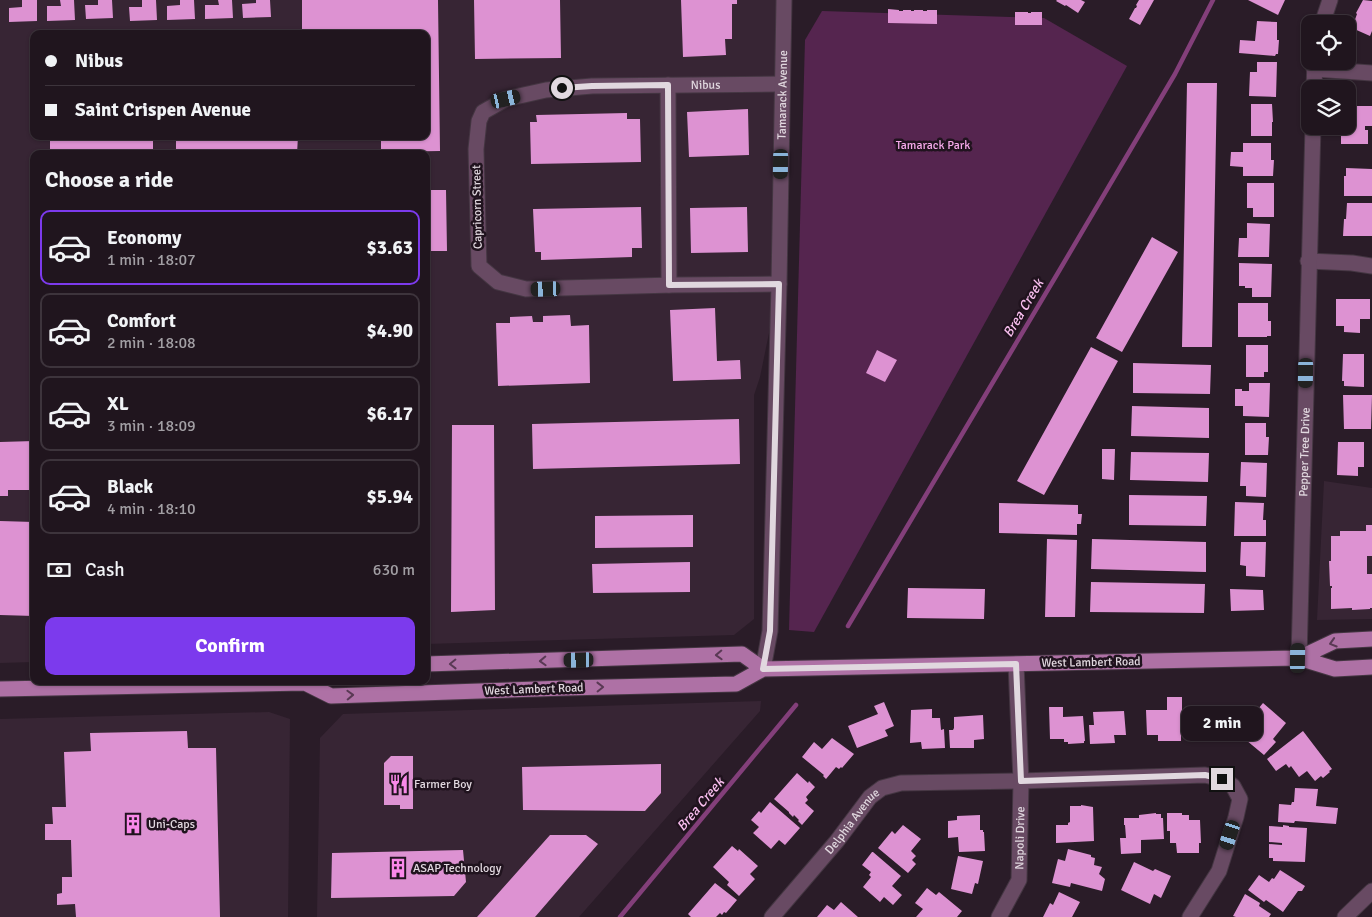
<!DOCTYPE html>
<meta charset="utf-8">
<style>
body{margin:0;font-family:Signika,sans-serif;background:#2d222b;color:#f1f3f6;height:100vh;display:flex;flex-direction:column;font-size:19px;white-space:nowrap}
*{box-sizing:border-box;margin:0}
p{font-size:16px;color:#a29fa4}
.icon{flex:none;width:28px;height:28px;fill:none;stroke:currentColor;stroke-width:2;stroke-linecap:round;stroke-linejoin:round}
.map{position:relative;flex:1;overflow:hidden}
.side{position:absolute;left:30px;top:150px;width:400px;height:535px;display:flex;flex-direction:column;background:#20151e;border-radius:10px;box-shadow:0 1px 4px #0004,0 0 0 1px #3d343c}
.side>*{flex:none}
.guide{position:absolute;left:30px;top:30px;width:400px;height:110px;border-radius:10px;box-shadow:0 1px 4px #0004,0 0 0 1px #3d343c;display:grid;align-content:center;height:110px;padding:0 15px;background:#20151e}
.controls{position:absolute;left:1301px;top:15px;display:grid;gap:10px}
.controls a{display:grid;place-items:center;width:55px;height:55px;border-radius:10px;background:#20151e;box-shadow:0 1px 4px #0004,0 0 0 1px #3d343c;font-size:25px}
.end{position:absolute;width:22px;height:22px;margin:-11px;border:6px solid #e1d8df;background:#111;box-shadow:0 0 0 2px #111}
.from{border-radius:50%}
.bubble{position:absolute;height:35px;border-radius:10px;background:#20151e;box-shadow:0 1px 4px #0004,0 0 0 1px #3d343c;font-size:16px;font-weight:700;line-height:35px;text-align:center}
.car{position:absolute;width:15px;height:30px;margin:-15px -8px;border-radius:6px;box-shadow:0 0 4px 1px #0007;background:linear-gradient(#222 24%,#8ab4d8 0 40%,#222 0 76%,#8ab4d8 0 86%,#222 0)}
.guide b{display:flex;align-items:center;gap:18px;height:48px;font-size:19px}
.guide b+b{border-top:1px solid #3d343c}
.guide i{width:12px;height:12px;background:#f1f3f6}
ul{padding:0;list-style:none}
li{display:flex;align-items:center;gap:15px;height:75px;margin:0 10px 8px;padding:0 5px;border:2px solid #3d343c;border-radius:10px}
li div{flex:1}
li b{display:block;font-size:19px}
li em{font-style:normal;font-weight:700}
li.active{border-color:#7c3aed}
li>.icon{width:45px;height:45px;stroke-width:1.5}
h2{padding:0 15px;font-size:22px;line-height:60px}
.pay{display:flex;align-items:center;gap:12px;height:55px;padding:0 15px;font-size:19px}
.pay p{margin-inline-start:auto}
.button{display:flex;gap:10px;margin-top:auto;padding:10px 15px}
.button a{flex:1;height:58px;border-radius:10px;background:#7c3aed;color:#fff;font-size:20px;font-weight:700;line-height:58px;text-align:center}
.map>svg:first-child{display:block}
</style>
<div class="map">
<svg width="1372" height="917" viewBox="0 0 1372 917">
<rect width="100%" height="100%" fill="#2a1c28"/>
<path fill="#372534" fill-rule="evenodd" d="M0 0H780L779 284 760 377 754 395V619L734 635 426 644V154H34V662L0 663ZM34 34H426V136H34Z
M1324 481 1372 488V619L1317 620Z
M761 701 760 711 579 917H317L320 738 343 714Z
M269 712 290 719 288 917H0V719Z"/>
<path fill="#55254f" d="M822 11 1044 18 1127 66 814 632 789 630 805 40Z"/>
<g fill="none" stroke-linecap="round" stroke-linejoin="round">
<path stroke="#833f7a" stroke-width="4.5" d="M848 626 1059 271 1175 74 1213 0
M620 917 796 705"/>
</g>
<path fill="#dd92d2" d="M22 0H37V21L9 22V8L22 7Z
M60 0H74L75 20 47 21V6H61Z
M98 0H112L113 18 86 19 85 5H98Z
M142 0H156L157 20 130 21 129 7H142Z
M180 0H194L195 19 167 20V6L180 5Z
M218 0H232L233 18 205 19V5H219Z
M256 0H270L271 17 243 18 242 4 256 3Z
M302 0H438L440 151 381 152V136H426V34H302Z
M474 0H560L561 58 475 59Z
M681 0H737V4H732V39H725L726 55 683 57Z
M1057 0H1081L1085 2 1078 13 1066 5 1065 6 1056 1Z
M1139 0H1154L1140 25 1129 19 1135 8H1136L1137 6 1136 5Z
M1248 0H1285L1278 15Z
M1363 0 1372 1V31L1370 36 1352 28 1357 14 1356 13Z
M888 9 899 10V11H903V10H911V11H914V10H923V11H927V10H937V24L888 23Z
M1015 12H1028V13H1031V12H1042V25H1015Z
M1257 21 1277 22V40H1279L1278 54H1276L1275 56 1239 53 1240 40 1255 41Z
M1257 62H1277L1276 97 1249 96 1250 72H1257Z
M1187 83H1217L1212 347H1182Z
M1251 104H1272L1273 122H1272V136H1251Z
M1348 106H1372V126H1365V130H1368V144H1341V126H1348Z
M748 109 749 155 689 157 687 112Z
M627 113V119H640L641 162 531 164 530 122H537L536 115Z
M50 136H153V154H50Z
M176 136H298L297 154H176Z
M1243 143H1271V160H1274L1273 176H1243V167L1230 166 1231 152H1243Z
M1346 168 1372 169V196H1344V176H1346Z
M1247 183H1274V217H1253V208H1247Z
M426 190H446L447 251H426Z
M1347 203H1372V236H1343L1344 219H1346Z
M641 207 642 248H632V257L541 260V252H535L533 209Z
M747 207 748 252 691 253 690 208Z
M1247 223 1270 224 1269 257H1238L1239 238H1247Z
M1152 237 1178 252 1122 352 1096 338Z
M1239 263 1272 264 1271 297H1252V288H1245V286H1239Z
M1336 299H1370V319H1360V333L1344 332V326H1336Z
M1238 303H1268V321H1271V336H1267V337H1238Z
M715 308 717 361 740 360 741 379 673 381 670 310Z
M570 315 571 326 589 325 590 383 498 386 496 323H510V317L532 316 533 322H543V316Z
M1246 345H1268V372H1264V377H1246Z
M1091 347 1118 361 1044 495 1017 481Z
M877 350 897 360 885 382 866 373Z
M1343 354H1364V387L1344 386V381H1342Z
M1133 363 1211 365 1210 394 1133 393Z
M1249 383H1270L1269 417 1243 416V406H1235V389H1242V391H1249Z
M1343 395H1372L1371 429H1344Z
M1132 406 1209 408V438L1131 436Z
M739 419 740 464 533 469 532 424Z
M1245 423H1266V437H1269L1268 455H1245Z
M452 425H494L495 610 451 612Z
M34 441V490H8V496H0V442Z
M1338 442H1364V467H1358V476L1337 475Z
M1102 449H1115L1114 480 1102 479Z
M1131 452 1209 453 1208 482 1130 480Z
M1241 462 1267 463 1266 497 1246 496V486H1240Z
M1129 495 1207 496 1206 526 1129 525Z
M1235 502 1264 503 1263 520H1266V536H1234Z
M999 503 1078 505V514H1082L1081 524H1077V535L999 533Z
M693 515V547L595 548V516Z
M0 521 34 522V616L0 615Z
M1366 525H1372V556H1367V574H1372V608H1370V609L1352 610V608L1331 609V588H1332V586H1330L1329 561H1331V536H1340V531H1366Z
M1047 539 1077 540 1075 617H1045Z
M1092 539 1206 542V572L1091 569Z
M1241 542H1266L1265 577 1246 576V566L1240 565Z
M690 562V592L593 593 592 564Z
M1091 582 1205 584 1204 613 1090 612Z
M908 588 985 589 984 619 907 618Z
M1230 589 1263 590 1264 610 1231 611Z
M1167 697H1182V726H1181V741H1158V735H1147L1146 710H1167Z
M884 702 894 726 885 730 888 736 857 748 848 726 878 714 874 706Z
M1263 703 1286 723 1273 739 1276 742 1264 755 1246 740 1251 735 1243 727Z
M1049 707H1063V717L1083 716 1085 741H1084V743L1068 744V742H1064V739H1050Z
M1221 707 1223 730H1210V734H1187L1188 708Z
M932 709V718H940L941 730 944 729 945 748 922 749 921 742 910 743 911 710Z
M1124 711 1126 735H1114L1115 743 1090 744 1089 725H1094L1093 712Z
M983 715 984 739 974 740V748H950L949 730H953L954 728V717Z
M187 731 188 748H216L220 917H76L75 904 57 905V894L62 893V877H72L71 840H45V824H53L52 807H66L64 752 91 751 90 733Z
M1303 731 1332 769 1329 771 1330 772 1323 778 1321 776 1315 781 1307 771 1299 777 1291 766 1289 768 1286 764 1276 771 1267 759Z
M832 738 854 754 842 768 841 767 839 769 836 767 826 779 823 776 824 775 802 757 814 742 822 749Z
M391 756H413V809H400V805H384V763Z
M661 764V793L645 811 523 810 522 767Z
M797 773 808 783 809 781 815 787 806 797 808 800 805 803 814 811 802 825 798 821 799 820 794 815 793 817 789 813V812L774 799Z
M1295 788 1318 789 1316 806 1338 808 1336 824 1295 821 1294 823 1278 822 1279 804 1291 805 1292 802H1294Z
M770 802 800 828 785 845 779 840 771 849 753 833 759 827 751 820 759 811 761 813Z
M1081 805 1093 807 1094 841 1056 843V825H1068V823L1070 822V806H1081Z
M1156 813V814H1161V818H1163L1164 839 1141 840V853L1121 854 1120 838H1126L1125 825H1124V818H1139V815Z
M1167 813H1182V815H1189V820H1200L1201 843H1199V853H1177L1176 843H1170V831H1167Z
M980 815V830H983V832H984L985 851 959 852 958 837 948 838V821L957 820V816Z
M903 825 921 839 911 851 916 856 912 860 916 864 908 873 878 848 892 831 895 834Z
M1283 825 1289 826V827L1307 828 1305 862 1273 861V858H1269V844L1282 845V843L1269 842V826L1283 827Z
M550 835H586L598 844 535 917H477Z
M732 846 738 851 739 849 758 866 750 874 755 879 739 896 727 885 729 882 713 867Z
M1068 849 1091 855V857L1095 858 1094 865 1102 867 1099 874 1105 879 1102 891 1071 883 1070 887 1052 883 1058 859 1065 861Z
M463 850 466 882 454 896 331 898 332 853Z
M872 852H873L901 876 892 886 902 895 893 905 884 897 880 902 863 887 871 877 869 875 871 872 862 865Z
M958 856 983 861 978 884 975 883 972 894 951 889Z
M1134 862 1153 871 1155 869 1171 876 1161 898 1154 894 1150 904 1121 890Z
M1280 870 1305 886 1302 891H1298L1283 912 1266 900 1264 902 1248 890 1259 875 1269 882 1272 878 1274 879Z
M715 883 737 900 726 913 724 912 722 915 720 913 716 917H691L688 914Z
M927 888 936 895 939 892 962 911 957 917H916L923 909 915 903Z
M1059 892 1080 902 1072 917H1043L1050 903 1053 905Z
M1245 894 1260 903 1259 906 1271 914 1269 917H1236L1233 916Z
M841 902 858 917H817L827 905 834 910Z"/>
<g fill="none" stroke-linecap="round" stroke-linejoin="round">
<defs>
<g id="minor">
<path d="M1322 24 1330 0"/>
<path d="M1314 69 1372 73"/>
<path d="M668 85 669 285"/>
<path d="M1314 89 1315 61"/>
<path d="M1308 261 1352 263 1372 266"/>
<path id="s1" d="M779 284 673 285 526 289 498 282 479 266 476 149 479 121 483 112 506 99 546 90 592 86 782 84"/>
<path id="s2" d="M1299 658 1313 126"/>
<path id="s3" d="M763 669 770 631 779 284 784 0"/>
<path id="s4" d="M772 917 837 841 870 797 882 788 901 783 1021 781 1205 775 1222 779 1233 786 1240 799 1236 817 1219 871 1190 917"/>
<path id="s5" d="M999 917 1019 880 1021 781 1016 664"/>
<path d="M1345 917 1372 891"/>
</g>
<path id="major" d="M1299 658 1335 641 1372 639
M426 664 742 654 763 669
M0 689 305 683 331 696 566 688 736 684 763 669 1299 658 1335 669 1372 667"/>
</defs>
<use href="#minor" stroke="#443642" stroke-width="17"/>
<use href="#major" stroke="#443642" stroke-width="17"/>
<use href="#minor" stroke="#684a63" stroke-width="15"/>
<use href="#major" stroke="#ae71a5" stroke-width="15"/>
</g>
<defs><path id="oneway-chevron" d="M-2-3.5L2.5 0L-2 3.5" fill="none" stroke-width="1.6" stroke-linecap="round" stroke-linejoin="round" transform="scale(1.25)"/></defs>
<g stroke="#593954">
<use href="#oneway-chevron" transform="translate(1333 643) rotate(163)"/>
<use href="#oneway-chevron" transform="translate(719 655) rotate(178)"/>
<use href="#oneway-chevron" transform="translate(543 661) rotate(178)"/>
<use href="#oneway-chevron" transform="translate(453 664) rotate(179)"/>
<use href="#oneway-chevron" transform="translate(600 687) rotate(-1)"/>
<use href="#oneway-chevron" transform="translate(350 695) rotate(-2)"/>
</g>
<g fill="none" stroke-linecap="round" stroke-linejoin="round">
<path stroke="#e1d8df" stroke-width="6" d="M562 88 592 86 668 85 669 285 779 284 770 631 763 669 1016 664 1021 781 1205 775 1222 779"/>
</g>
<defs>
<symbol id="restaurant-bare" viewBox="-9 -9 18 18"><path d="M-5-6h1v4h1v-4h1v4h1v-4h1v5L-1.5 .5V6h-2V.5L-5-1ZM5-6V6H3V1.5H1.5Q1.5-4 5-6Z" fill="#f988e9" stroke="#20131e" stroke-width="2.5" paint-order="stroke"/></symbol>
<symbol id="building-bare" viewBox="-9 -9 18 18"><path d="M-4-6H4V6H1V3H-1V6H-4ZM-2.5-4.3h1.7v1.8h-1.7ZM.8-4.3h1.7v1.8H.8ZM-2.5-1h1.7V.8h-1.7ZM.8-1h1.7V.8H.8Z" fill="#f988e9" stroke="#20131e" stroke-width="2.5" paint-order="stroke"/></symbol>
</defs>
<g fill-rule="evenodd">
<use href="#restaurant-bare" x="385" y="770" width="28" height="28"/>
<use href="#building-bare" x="119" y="810" width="28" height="28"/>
<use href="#building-bare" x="384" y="854" width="28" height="28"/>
</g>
<g text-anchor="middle" stroke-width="5" stroke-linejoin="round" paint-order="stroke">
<g font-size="12" fill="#e1d8df" stroke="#20131e">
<text dy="4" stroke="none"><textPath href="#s1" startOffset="689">Nibus</textPath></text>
<text dy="4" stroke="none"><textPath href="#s3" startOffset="575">Tamarack Avenue</textPath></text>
<text transform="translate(477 207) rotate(-91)" y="4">Capricorn Street</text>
<text dy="4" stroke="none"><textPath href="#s2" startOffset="206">Pepper Tree Drive</textPath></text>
<text transform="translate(1091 662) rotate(-1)" y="4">West Lambert Road</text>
<text transform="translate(534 689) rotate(-2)" y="4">West Lambert Road</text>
<text dy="4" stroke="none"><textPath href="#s4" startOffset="125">Delphia Avenue</textPath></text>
<text dy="4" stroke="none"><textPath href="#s5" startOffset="84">Napoli Drive</textPath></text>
</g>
<g font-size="12" fill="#f7aaeb" stroke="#20131e">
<text x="933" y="149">Tamarack Park</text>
</g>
<g font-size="12" fill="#e1d8df" stroke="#20131e" text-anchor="start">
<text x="414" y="788">Farmer Boy</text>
<text x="148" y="828">Uni-Caps</text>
<text x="413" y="872">ASAP Technology</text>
</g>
<g font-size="14" font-style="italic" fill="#f8beee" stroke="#20131e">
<text transform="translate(1023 308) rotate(-59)" y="5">Brea Creek</text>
<text transform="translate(700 804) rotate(-50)" y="5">Brea Creek</text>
</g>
</g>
</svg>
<div class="controls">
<a><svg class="icon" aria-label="locate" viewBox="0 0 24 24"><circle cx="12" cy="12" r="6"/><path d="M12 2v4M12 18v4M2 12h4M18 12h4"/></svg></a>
<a><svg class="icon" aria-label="layers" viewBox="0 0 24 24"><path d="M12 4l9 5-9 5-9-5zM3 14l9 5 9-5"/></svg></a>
</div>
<i class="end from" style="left:562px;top:88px"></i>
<i class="end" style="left:1222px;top:779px"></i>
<div class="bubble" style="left:1181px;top:706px;width:82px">2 min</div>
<i class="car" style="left:506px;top:99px;rotate:77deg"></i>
<i class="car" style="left:781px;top:164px;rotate:181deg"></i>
<i class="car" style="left:546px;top:289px;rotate:268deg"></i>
<i class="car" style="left:1306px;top:373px;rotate:181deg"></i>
<i class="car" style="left:1298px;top:658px;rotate:1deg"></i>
<i class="car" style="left:579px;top:660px;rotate:269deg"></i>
<i class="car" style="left:1230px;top:835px;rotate:198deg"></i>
<div class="guide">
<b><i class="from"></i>Nibus</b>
<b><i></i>Saint Crispen Avenue</b>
</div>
<section class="side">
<h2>Choose a ride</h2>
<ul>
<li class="active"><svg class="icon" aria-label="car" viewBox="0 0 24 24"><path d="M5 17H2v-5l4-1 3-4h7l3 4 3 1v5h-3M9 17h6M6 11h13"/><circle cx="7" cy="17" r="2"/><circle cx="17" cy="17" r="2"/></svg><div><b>Economy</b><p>1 min · 18:07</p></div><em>$3.63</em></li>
<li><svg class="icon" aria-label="car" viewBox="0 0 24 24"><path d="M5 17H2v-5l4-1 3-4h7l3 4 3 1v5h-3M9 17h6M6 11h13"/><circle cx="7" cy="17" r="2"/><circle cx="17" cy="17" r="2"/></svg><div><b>Comfort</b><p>2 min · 18:08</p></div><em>$4.90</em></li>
<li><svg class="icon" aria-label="car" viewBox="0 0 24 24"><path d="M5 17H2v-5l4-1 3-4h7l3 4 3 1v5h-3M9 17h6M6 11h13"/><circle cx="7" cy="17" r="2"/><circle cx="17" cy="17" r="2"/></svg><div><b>XL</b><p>3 min · 18:09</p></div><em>$6.17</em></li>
<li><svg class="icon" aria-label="car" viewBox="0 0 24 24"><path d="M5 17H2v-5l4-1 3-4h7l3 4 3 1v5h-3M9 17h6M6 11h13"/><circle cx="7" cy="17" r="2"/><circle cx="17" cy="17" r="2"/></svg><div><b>Black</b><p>4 min · 18:10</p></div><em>$5.94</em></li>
</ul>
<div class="pay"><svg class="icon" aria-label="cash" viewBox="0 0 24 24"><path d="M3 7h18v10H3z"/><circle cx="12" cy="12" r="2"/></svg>Cash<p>630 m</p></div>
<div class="button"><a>Confirm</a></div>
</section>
</div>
